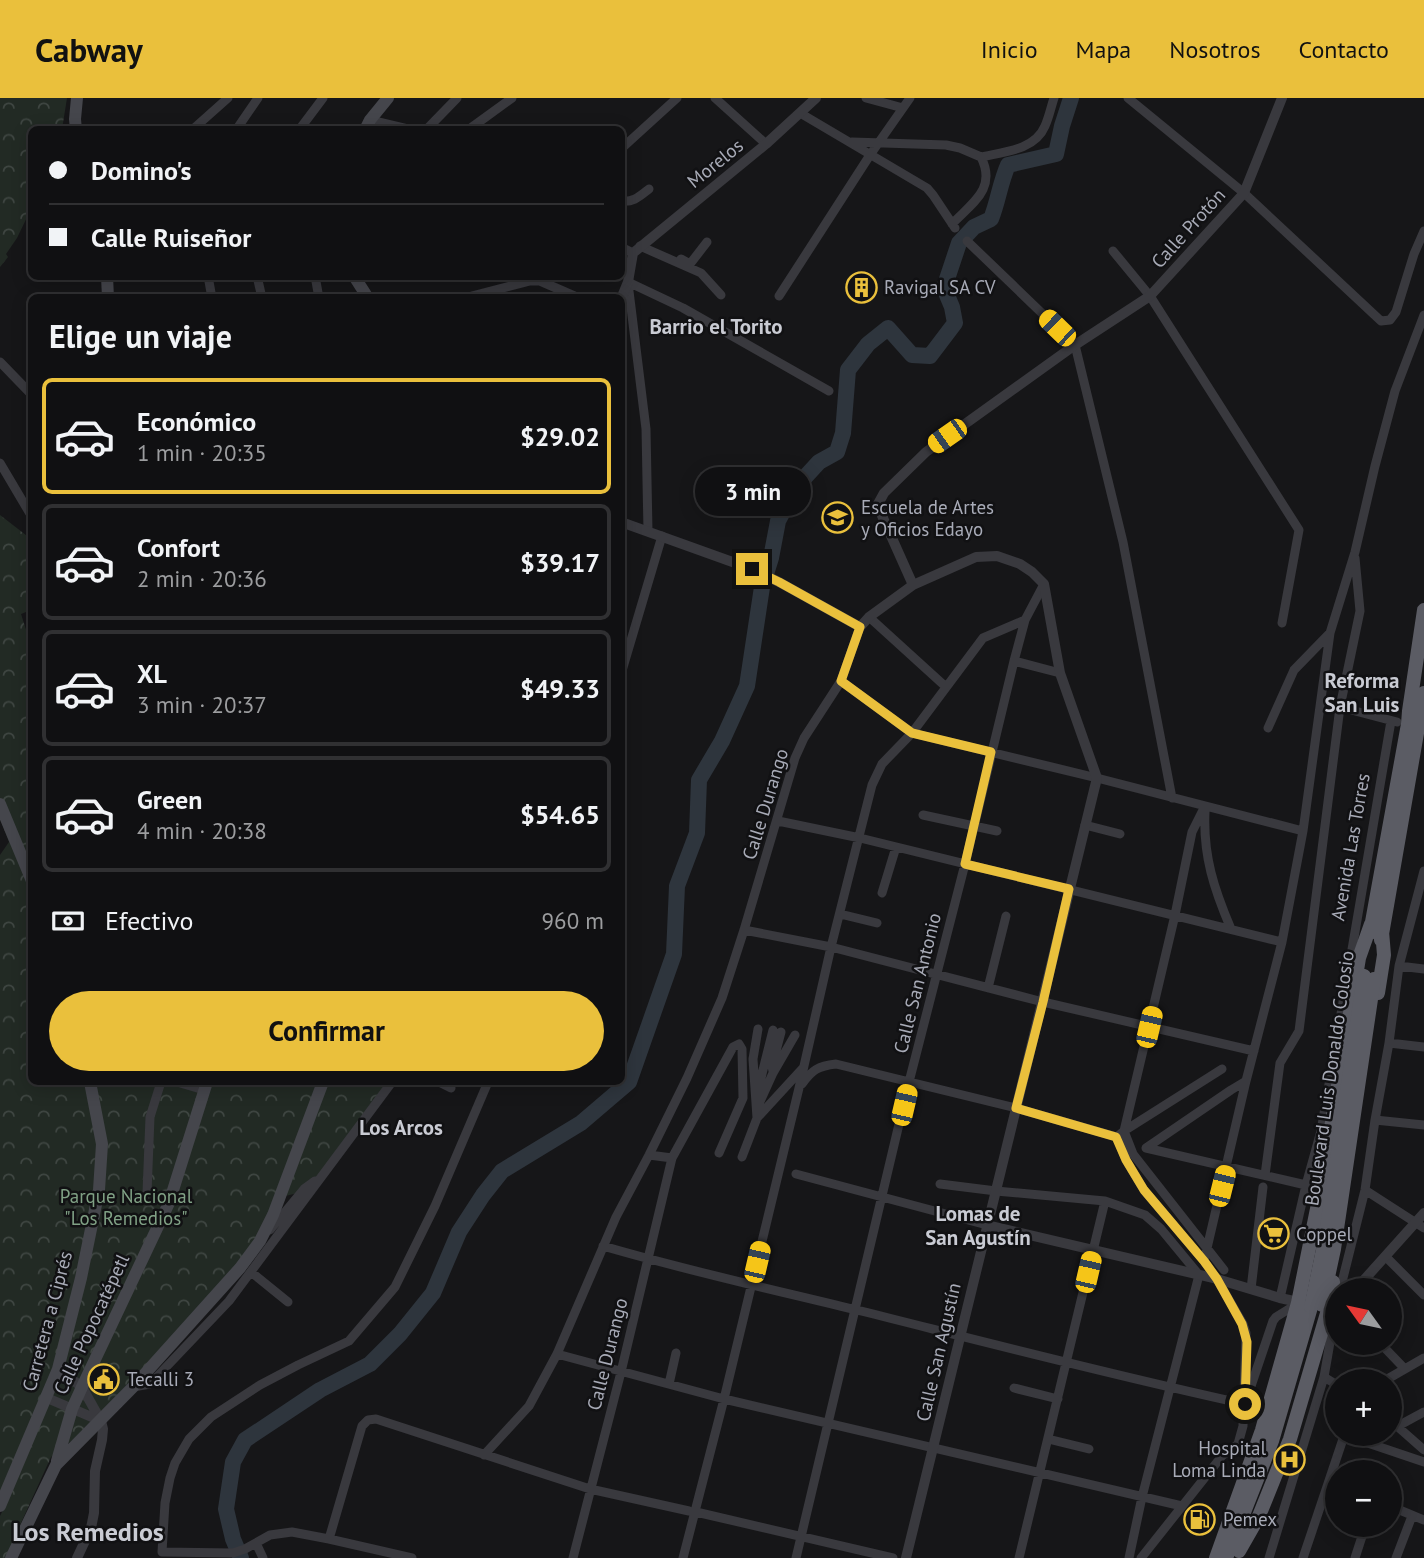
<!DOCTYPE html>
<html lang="es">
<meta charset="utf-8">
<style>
body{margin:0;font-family:"PT Sans",sans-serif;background:#19191b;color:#f1f3f6;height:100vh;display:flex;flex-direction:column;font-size:26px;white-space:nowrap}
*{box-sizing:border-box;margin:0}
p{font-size:23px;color:#9c9d9f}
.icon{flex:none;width:38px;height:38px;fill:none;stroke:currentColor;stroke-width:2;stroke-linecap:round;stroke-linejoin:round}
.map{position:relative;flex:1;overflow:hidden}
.sheet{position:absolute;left:28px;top:196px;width:597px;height:791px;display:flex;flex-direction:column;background:#101012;border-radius:10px;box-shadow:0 4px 18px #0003,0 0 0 2px #303032}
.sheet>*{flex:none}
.banner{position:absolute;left:28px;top:28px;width:597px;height:154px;border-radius:10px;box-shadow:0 4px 18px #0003,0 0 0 2px #303032;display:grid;align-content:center;height:154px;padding:0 21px;background:#101012}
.needle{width:46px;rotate:303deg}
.controls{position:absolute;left:1325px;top:1180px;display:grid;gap:14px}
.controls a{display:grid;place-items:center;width:77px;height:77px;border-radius:50%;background:#101012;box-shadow:0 4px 18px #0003,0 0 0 2px #303032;font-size:35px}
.end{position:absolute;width:32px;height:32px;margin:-16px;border:9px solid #eac03c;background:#111;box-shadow:0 0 0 4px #111}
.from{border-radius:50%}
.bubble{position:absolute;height:49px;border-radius:24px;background:#101012;box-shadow:0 4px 18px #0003,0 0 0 2px #303032;font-size:23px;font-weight:800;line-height:49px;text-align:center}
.car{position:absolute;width:21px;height:42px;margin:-21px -10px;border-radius:9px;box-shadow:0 0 5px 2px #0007;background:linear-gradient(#f5c518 24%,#345 0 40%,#f5c518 0 76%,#345 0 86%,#f5c518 0)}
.banner b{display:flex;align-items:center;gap:24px;height:66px;font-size:26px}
.banner b+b{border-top:2px solid #303032}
.banner i{width:18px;height:18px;background:#f1f3f6}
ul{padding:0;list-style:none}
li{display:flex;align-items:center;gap:21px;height:116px;margin:0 14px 10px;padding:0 7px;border:4px solid #303032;border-radius:10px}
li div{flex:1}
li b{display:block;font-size:26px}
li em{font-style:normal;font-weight:800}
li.current{border-color:#eac03c}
li>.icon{width:63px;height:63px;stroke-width:1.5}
h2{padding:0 21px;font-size:32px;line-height:84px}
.pay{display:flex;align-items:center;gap:18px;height:77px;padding:0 21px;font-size:26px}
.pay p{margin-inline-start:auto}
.action{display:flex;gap:14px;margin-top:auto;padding:14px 21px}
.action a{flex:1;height:80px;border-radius:42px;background:#eac03c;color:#111;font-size:28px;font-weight:800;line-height:80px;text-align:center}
header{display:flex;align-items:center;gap:42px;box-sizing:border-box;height:98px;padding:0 35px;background:#eac03c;color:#111}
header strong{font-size:33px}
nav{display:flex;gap:38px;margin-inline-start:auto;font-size:24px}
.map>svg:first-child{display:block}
</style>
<header>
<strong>Cabway</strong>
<nav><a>Inicio</a><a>Mapa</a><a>Nosotros</a><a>Contacto</a></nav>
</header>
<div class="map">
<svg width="1424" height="1460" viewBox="0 0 1424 1460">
<defs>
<pattern id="park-crowns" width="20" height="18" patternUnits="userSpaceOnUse" patternTransform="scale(1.75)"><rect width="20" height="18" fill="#222a24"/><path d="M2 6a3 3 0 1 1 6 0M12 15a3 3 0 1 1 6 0" fill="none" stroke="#3f4642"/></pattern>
</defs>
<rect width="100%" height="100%" fill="#161618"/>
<path fill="url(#park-crowns)" d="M0 0H67L62 31 32 32 31 111 17 140 6 156 8 159 0 169Z
M0 417 31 441V512L21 516 29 541 32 556V984H388L310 1092 277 1100 266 1126 228 1181 78 1338 51 1359 5 1460H0V1418L6 1406 0 1407V757L9 744 0 720Z"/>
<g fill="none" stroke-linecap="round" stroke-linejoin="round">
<path stroke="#2e353d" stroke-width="16" d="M241 1460 233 1441 226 1411 233 1364 245 1342 320 1292 370 1266 400 1236 433 1195 459 1134 483 1097 502 1073 581 1025 629 984 674 856 677 788 697 735 699 682 722 643 747 588 762 489 771 460 778 423 796 389 819 364 837 354 843 335 848 272 868 246 888 230 912 257 930 258 955 225 952 209 944 190 959 145 974 129 991 121C998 104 1000 85 1008 67L1056 56 1062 28 1071 0"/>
<path stroke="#39393e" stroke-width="9" d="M715 0 766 46
M866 0 903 10
M1128 0 1244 95 1381 223 1390 222 1396 214 1414 156 1424 133
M800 15 927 90 933 97 955 130
M370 22 412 32
M192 32 228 0
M236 32 258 0
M299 32 323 0
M426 32 457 0
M468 32 512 0
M852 44 946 47 960 50 981 59
M621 51 677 0
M981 59C1004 54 1035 52 1045 28 1049 19 1051 9 1054 0
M621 103C633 105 640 98 649 91
M952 126C972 105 997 91 981 59
M967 143 1075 247 1123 444 1172 700
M640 148 701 175 721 197
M621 149 633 155
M1113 153 1150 198 1299 432 1282 525
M681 161 690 166 707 144
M208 178 212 200
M257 178 262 200
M315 178 319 200
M628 184 683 210 829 293
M628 185 646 331 648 433
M779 198 870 57 910 0
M464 200 530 183H540L579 200
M0 264 32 297
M0 365 32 419
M869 519 946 589
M1014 563 1060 575
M621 576 662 438
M841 583 912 635 1097 680 1303 733
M1340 609 1397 624
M1268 630 1294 572 1330 535
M1205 714C1203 758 1214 791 1231 831
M923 717 997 733
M778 723 860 740 1282 844
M1085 727 1120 736
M882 795 896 749
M840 816 877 825
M744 832 831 849 1043 904 1254 953
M1399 868 1424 871
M988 890 1006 818
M1389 945 1424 949
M1222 971 1124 1033 1133 1056 1224 1172
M773 973 772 968 781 934
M177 984 204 992
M439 984 451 990
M802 986C812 972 818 968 836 966L1016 1010 1117 1039
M758 992 773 932
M757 1010 773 975 795 937
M757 1020 753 961 758 931
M1375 1022 1424 1027
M1117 1039 1126 1062 1144 1092 1204 1163 1217 1181 1243 1226 1246 1235 1243 1328 1238 1346 1222 1358 1141 1460
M1117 1039 1124 1033 1175 817 1192 734 1205 708
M1146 1050 1306 1087
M1146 1050 1231 992 1246 983
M649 1057 672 1060
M742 1059 757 1020 803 970
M796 1076 987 1127
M1265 1077 1280 965 1299 933 1340 609 1360 513 1355 460
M940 1086 996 1093 1105 1103 1145 1117 1161 1131 1199 1177 1142 1399 1129 1460
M1365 1092 1424 1130
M147 1095 150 1019 161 984
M270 1132 304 1091 315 1083
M603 1148C688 1173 775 1192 861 1213 989 1245 1116 1278 1245 1306
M1386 1159 1424 1197
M1204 1163 1246 983 1282 844 1303 733 1330 535 1355 454 1375 368 1395 293 1424 217
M251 1174 288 1204
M1251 1191 1263 1089
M1340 1192 1365 1092 1375 1022 1389 945 1399 868 1424 773
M1280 1200 1306 1087 1321 1033 1391 623
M1379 1244 1404 1270
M557 1256 724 1301 1182 1408
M1324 1279 1337 1287
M1384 1283 1424 1260
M669 1286 676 1255
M133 1289 150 1286 229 1203 392 984
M1014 1290 1058 1301
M1249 1294 1273 1223 1276 1219 1297 1206
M1390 1322 1424 1352
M1398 1328 1424 1314
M1344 1337 1424 1364
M1048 1341 1089 1351
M484 1357 529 1308 557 1256 616 1119 649 1057 687 980 722 900 744 832 795 660 804 640 841 583 860 529
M1390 1408 1424 1422
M696 1414 893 1460
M329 1441 362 1328 368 1322 376 1321 590 1391 689 1413
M256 1445 263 1460
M162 1454 165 1405 170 1380 175 1365 189 1341 211 1319 260 1287 298 1267 349 1243 395 1189 435 1108 488 984
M162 1454 233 1455 245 1451 270 1437 292 1434 329 1441 412 1460
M573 1460 621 1274 672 1060 733 949 739 946 742 951 743 1000 719 1055
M683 1460 724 1301 799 990 831 849 872 687 882 666 912 635 983 540 1025 522
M796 1460 909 984 965 766 1014 563 1025 522 1044 486
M1019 1460 1105 1103
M1269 1460 1324 1279 1337 1204
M1303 1460 1345 1335
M1355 1460 1366 1426
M1396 1460 1412 1418"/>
<path stroke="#39393e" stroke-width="10" d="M621 201 628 184 633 155 766 46 816 0
M621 424 752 471 779 484 860 529 869 519 913 487 976 459 997 458 1020 466 1032 474 1044 486 1060 575 1097 680 906 1460
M913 487 879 411 878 406 884 395 926 354 1075 247 1150 198 1244 95 1282 0
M987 1127 1217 1181 1280 1200 1303 1205
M1355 1192 1424 1115
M58 1271 82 1289 101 1323 103 1331 102 1342 95 1373 94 1415 91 1430 77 1460
M47 1300 101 1323"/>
<path stroke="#45464c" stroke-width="12" d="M76 32 75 21 77 0
M365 32 370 22 388 0
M107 178 108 200
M354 178 368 200
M0 706 32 783
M57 1363 72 1311 82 1289 169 1105 207 984
M0 1408 58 1271 81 1180 99 1092 102 1046 90 984
M11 1460 56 1367 133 1289 240 1170 260 1143 273 1117 323 984"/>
<path stroke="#5b5c64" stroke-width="14" d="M1370 835 1408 626 1409 613 1424 512
M1381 842 1424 595
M1378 895 1384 857 1382 833
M1239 1453 1259 1418 1290 1341 1330 1205 1333 1184
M1216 1460 1262 1332 1298 1205 1321 1091 1359 860 1371 826
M1226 1460 1272 1343 1311 1209"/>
<path stroke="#5b5c64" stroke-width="14" d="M1322 1207 1334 1151 1374 881
M1311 1209 1325 1142 1364 878"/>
</g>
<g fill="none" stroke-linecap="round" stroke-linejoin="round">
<path stroke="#eac03c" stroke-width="9" d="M752 471 779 484 860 529 841 583 912 635 991 654 965 766 1069 791 1043 904 1016 1010 1116 1039 1126 1062 1144 1092 1204 1163 1217 1181 1242 1226 1247 1244 1245 1306"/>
</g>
<defs>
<symbol id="building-ring" viewBox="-11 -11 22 22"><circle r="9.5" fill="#111113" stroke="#eac03c" stroke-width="1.5"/><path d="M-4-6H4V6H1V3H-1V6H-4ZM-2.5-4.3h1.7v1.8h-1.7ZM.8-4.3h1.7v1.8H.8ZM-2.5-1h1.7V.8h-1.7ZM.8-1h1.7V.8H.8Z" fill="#eac03c"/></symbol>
<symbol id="school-ring" viewBox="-11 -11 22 22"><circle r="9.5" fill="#111113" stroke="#eac03c" stroke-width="1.5"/><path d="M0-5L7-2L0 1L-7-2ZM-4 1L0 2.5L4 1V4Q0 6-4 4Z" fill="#eac03c"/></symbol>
<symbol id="supermarket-ring" viewBox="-11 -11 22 22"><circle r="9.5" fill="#111113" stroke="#eac03c" stroke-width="1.5"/><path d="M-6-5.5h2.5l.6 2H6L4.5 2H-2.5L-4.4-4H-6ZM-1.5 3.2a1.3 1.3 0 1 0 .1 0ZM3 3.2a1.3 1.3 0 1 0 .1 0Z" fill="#eac03c"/></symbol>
<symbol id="civic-ring" viewBox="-11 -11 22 22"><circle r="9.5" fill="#111113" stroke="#eac03c" stroke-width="1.5"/><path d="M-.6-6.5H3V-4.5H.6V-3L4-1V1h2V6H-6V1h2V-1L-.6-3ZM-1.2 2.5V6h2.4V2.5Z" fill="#eac03c"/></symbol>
<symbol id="hospital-ring" viewBox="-11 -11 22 22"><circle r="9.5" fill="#111113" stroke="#eac03c" stroke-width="1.5"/><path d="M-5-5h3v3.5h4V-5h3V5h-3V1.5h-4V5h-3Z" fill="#eac03c"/></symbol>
<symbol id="fuel-ring" viewBox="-11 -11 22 22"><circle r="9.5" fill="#111113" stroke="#eac03c" stroke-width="1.5"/><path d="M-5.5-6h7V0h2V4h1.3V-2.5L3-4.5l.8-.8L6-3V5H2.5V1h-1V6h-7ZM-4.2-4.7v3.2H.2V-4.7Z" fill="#eac03c"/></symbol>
</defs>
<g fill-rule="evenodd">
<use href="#building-ring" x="844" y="172" width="35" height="35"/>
<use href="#school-ring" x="820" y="402" width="35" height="35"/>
<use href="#supermarket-ring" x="1256" y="1118" width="35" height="35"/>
<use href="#civic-ring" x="86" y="1264" width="35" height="35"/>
<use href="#hospital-ring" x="1272" y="1344" width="35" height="35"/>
<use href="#fuel-ring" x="1182" y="1404" width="35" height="35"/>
</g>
<g text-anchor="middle" stroke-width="5" stroke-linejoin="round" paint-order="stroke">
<g font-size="19" fill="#a8abb7" stroke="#111113">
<text transform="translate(715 65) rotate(-39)" y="7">Morelos</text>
<text transform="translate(1188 130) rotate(-48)" y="7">Calle Protón</text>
<text transform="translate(765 706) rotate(-73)" y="7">Calle Durango</text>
<text transform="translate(1350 749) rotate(-80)" y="7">Avenida Las Torres</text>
<text transform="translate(917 885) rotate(-76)" y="7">Calle San Antonio</text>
<text transform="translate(1329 980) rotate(-82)" y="7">Boulevard Luis Donaldo Colosio</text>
<text transform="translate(47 1223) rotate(-75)" y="7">Carretera a Ciprés</text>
<text transform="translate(91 1226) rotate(-65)" y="7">Calle Popocatépetl</text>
<text transform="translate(938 1254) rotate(-77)" y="7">Calle San Agustín</text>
<text transform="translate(607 1256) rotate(-76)" y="7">Calle Durango</text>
</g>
<g font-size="19" fill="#a8abb7" stroke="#111113" text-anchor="start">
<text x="884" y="196">Ravigal SA CV</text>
<text x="861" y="416">Escuela de Artes<tspan x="861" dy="22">y Oficios Edayo</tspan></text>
<text x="1296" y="1143">Coppel</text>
<text x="127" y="1288">Tecalli 3</text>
<text x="1266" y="1357" text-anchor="end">Hospital<tspan x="1266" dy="22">Loma Linda</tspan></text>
<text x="1223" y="1428">Pemex</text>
</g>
<g font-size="19" fill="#80a185" stroke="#111113">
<text x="126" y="1105">Parque Nacional<tspan x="126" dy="22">"Los Remedios"</tspan></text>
</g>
<g font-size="21" font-weight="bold" fill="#c9cbd3" stroke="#111113">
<text x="716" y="236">Barrio el Torito</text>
<text x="1362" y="590">Reforma<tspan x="1362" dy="24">San Luis</tspan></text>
<text x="401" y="1037">Los Arcos</text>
<text x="978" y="1123">Lomas de<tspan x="978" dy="24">San Agustín</tspan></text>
</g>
<g font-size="26" font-weight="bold" fill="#c9cbd3" stroke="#111113">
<text x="88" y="1443">Los Remedios</text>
</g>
</g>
</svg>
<div class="controls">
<a><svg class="needle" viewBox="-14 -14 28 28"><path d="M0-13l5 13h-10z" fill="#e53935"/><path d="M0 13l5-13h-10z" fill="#9c9d9f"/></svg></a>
<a>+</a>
<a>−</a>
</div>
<i class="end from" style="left:1245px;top:1306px"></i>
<i class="end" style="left:752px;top:471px"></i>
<div class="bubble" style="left:695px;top:369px;width:116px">3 min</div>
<i class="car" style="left:1057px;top:230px;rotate:314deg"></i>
<i class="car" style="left:947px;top:338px;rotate:235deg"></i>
<i class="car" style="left:1149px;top:929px;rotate:13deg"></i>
<i class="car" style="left:904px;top:1007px;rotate:13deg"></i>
<i class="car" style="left:1222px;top:1088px;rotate:14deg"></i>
<i class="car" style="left:757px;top:1164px;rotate:13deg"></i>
<i class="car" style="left:1088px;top:1174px;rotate:13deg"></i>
<div class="banner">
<b><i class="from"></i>Domino's</b>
<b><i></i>Calle Ruiseñor</b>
</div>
<section class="sheet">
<h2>Elige un viaje</h2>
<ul>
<li class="current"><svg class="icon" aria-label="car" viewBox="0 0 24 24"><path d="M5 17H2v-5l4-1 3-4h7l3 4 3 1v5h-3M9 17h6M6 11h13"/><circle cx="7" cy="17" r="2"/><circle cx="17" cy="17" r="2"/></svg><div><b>Económico</b><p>1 min · 20:35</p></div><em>$29.02</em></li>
<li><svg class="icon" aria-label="car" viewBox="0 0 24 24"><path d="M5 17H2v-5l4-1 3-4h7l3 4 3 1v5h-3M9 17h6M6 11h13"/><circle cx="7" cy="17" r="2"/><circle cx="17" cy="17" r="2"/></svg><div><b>Confort</b><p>2 min · 20:36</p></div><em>$39.17</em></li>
<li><svg class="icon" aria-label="car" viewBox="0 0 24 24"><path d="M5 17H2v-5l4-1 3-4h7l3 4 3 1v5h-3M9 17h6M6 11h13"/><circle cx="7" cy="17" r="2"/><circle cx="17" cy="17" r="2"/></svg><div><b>XL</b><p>3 min · 20:37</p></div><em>$49.33</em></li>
<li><svg class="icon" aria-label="car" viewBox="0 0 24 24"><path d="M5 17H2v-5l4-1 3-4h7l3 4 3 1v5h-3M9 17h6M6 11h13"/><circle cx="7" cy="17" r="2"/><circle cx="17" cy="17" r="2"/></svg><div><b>Green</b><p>4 min · 20:38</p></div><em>$54.65</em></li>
</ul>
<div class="pay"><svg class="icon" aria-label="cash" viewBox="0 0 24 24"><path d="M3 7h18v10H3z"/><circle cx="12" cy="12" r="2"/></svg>Efectivo<p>960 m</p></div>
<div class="action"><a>Confirmar</a></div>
</section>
</div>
